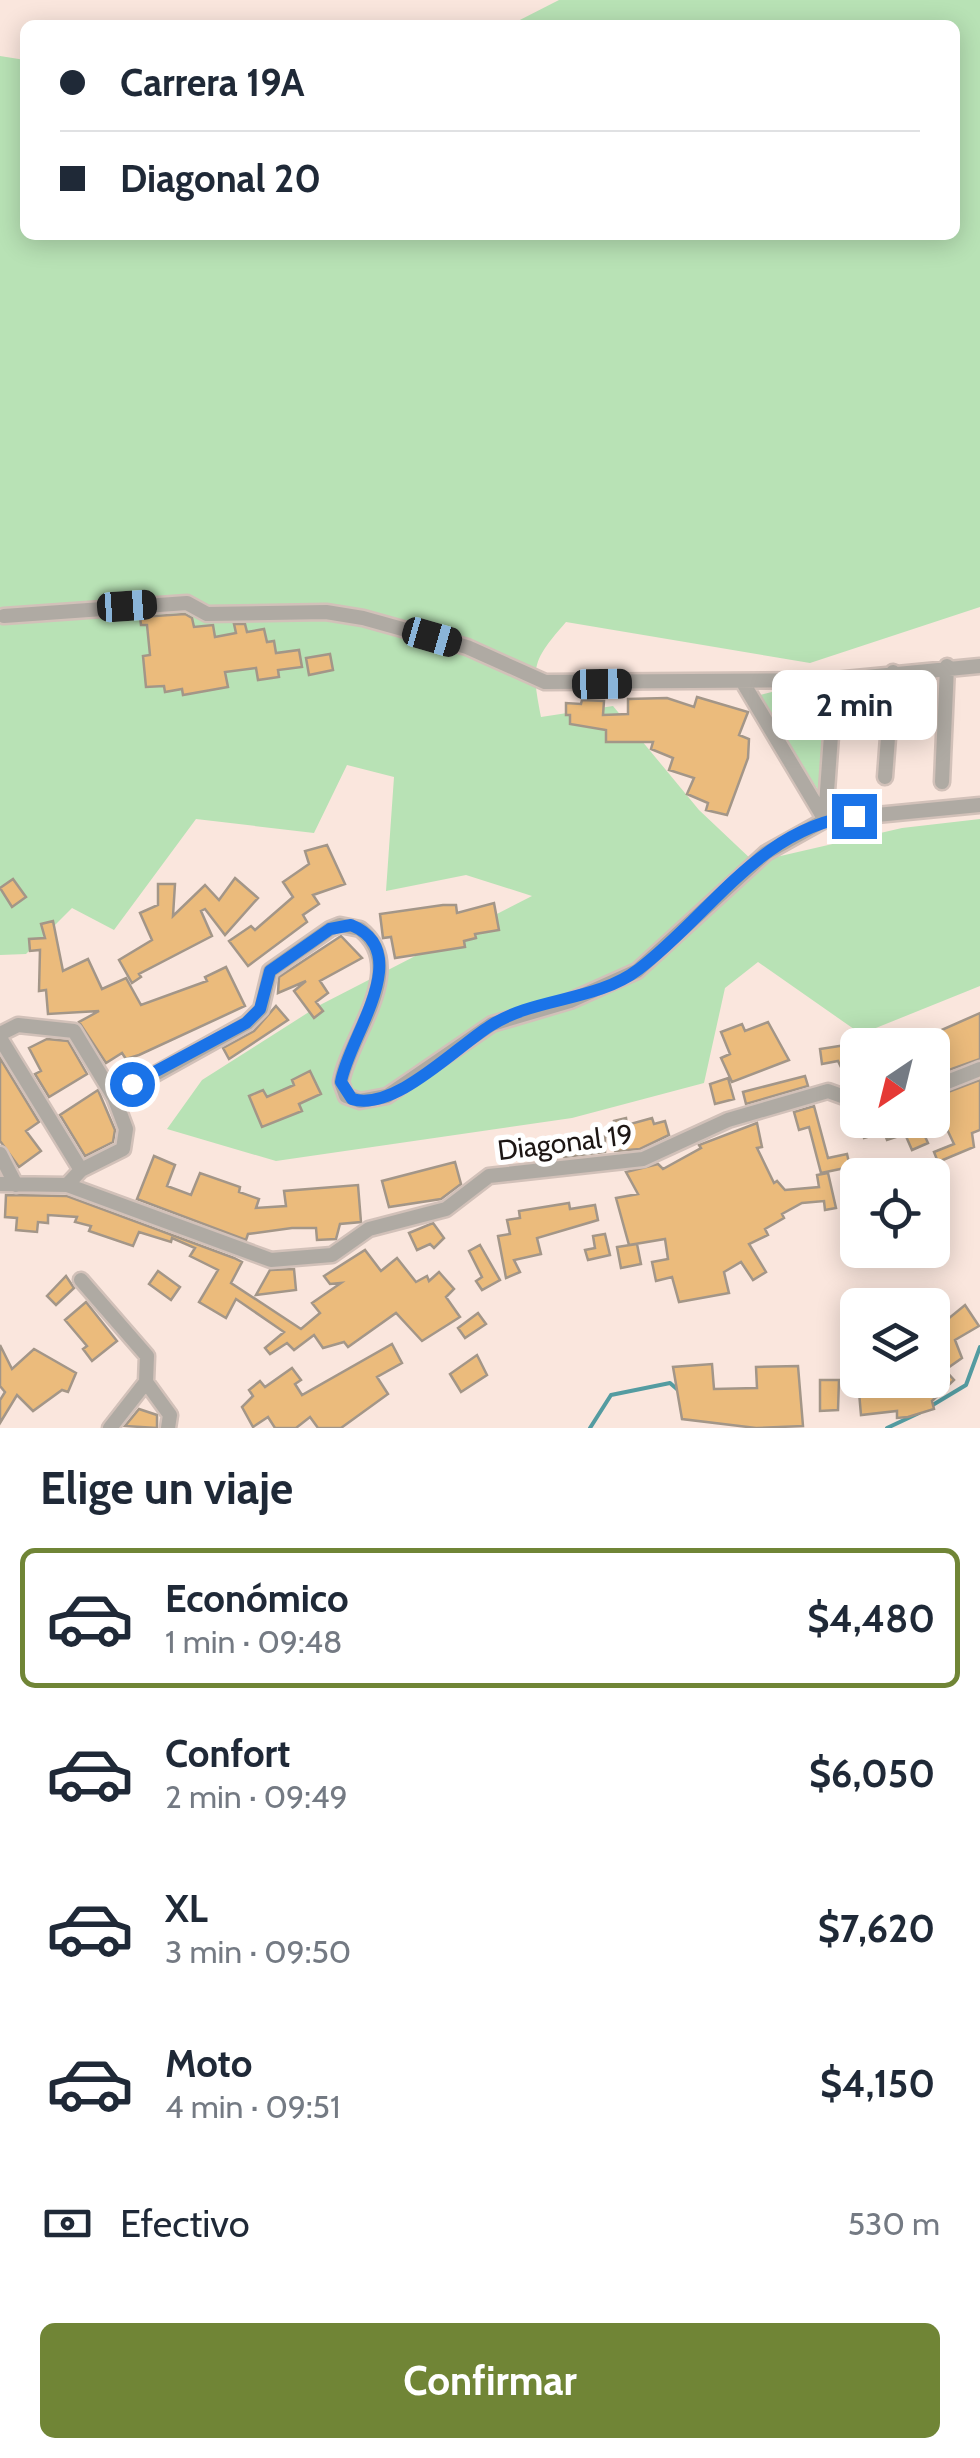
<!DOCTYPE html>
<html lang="es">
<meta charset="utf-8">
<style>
body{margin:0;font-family:Cabin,sans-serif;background:#f6f6f7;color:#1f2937;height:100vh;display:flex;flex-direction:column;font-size:38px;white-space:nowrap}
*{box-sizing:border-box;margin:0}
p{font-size:32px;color:#747a83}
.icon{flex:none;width:55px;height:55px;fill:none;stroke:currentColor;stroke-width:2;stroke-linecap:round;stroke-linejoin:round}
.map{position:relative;height:1428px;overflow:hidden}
.side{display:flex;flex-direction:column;background:#fff;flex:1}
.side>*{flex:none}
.top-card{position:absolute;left:20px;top:20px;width:940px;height:220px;border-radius:15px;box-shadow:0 5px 25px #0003;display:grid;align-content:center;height:220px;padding:0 40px;background:#fff}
.needle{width:65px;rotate:215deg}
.fabs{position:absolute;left:840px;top:1028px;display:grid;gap:20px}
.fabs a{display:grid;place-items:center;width:110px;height:110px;border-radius:15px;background:#fff;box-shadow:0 5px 25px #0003;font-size:50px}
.end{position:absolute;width:45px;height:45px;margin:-22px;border:12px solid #1a73e8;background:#fff;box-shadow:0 0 0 5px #fff}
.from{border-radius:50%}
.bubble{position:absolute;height:70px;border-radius:15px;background:#fff;box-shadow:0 5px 25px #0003;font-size:32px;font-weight:800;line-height:70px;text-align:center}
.car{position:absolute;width:30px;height:60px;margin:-30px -15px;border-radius:12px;box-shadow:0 0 8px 2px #0007;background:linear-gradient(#222 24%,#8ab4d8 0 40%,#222 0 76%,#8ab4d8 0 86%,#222 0)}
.top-card b{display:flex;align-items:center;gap:35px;height:95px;font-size:38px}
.top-card b+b{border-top:2px solid #e0e1e3}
.top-card i{width:25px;height:25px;background:#1f2937}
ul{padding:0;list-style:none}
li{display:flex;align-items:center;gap:30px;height:140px;margin:0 20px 15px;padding:0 20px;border:5px solid transparent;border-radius:15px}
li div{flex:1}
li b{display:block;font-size:38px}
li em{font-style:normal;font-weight:800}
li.selected{border-color:#708536}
li>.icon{width:90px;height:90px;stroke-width:1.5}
h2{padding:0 40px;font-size:45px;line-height:120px}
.pay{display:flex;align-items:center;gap:25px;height:110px;padding:0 40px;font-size:38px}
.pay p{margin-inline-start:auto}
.cta{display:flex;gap:20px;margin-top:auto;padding:20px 40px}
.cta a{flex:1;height:115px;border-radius:15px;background:#708536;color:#fff;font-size:40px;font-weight:800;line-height:115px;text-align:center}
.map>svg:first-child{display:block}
</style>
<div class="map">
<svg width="980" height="1428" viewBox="0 0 980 1428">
<rect width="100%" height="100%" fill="#fae6dd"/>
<path fill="#b8e2b5" d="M559 0H980V607L810 663 566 622C532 661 531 666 541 717L613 706 699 810 754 862 902 828 980 819V986L861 1034 758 962 725 988 704 1083 572 1118 276 1161 167 1129 202 1080 320 1005 532 896 466 875 386 891 394 777 347 765 314 833 196 819 114 930 72 908 26 954 0 955V56L25 60V235H955V25H510Z
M791 687 830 688 820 793 756 696Z"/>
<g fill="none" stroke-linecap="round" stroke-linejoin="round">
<path stroke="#549ca1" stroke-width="4" d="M931 1406 966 1385 980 1347
M590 1428 611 1395 670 1383 678 1390
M887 1428 919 1413"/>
</g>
<path fill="#ebbb7c" stroke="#a39688" stroke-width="2.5" d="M185 614 192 618 194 627 213 625 215 637 236 633 234 624H245L247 632 264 629 267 642 274 641 276 653 299 650 302 667 278 670 279 677 258 680 256 668 225 672 228 687 183 695 182 689 165 692 164 686 146 687 143 656 150 655 147 625H141L140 617Z
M330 654 333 670 309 675 306 658Z
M697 697 748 712 739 735 749 739 748 758 727 815 706 810 708 803 687 794 694 778 669 770 673 758 651 749 653 742H606V730L570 724V715H566V703L581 704 582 700 604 701 603 715 628 714V699L667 698 694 707Z
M327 845 345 884 313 895 319 904 303 915 307 922 248 966 229 941 251 926 255 930 293 897 283 882 309 864 305 851Z
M235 878 258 898 225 935 205 909 201 911 212 936 139 974 141 977 132 983 119 960 152 940 140 913 158 905V884H175L173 916 205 885 219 900Z
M13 879 26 897 12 907 0 888Z
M494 903 499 930 475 934 476 938 464 941 465 947 395 958 391 937 383 938 380 914 443 905H456L457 913Z
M53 921 63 971 88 959 102 989 126 978 141 1005 207 981 205 977 226 967 245 1006 139 1055 126 1059 122 1053 106 1063 79 1022 99 1011 48 1014 46 990 39 991 40 950 30 951 29 939 45 938 41 924Z
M341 936 362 958 320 981 328 993 316 1002 323 1011 314 1018 294 991 306 981 278 993 279 977Z
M276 1006 288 1020 229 1059 223 1048 254 1031Z
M980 1013V1059L932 1076V1045L910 1044Z
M768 1022 789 1060 732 1082 721 1058 730 1054 721 1032 742 1024 745 1031Z
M47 1039 68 1041 87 1074 49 1097 35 1074 41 1071 29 1048Z
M846 1045 851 1074 858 1070V1090L851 1088 838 1061 822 1064 820 1049Z
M0 1058 39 1122 26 1131 41 1151 19 1167 0 1141Z
M310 1071 321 1094 299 1104 302 1111 262 1127 249 1096 263 1090 267 1097 294 1085 292 1080Z
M805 1076 808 1086 746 1104 743 1092Z
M728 1078 734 1099 715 1104 710 1084Z
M980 1080V1130L972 1133 974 1147 938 1162 934 1152 954 1144 945 1125 923 1132 928 1143 912 1150 905 1134 887 1140 884 1132 864 1138 857 1120H940L932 1098Z
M98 1090 115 1130 113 1142 85 1156 60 1115Z
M814 1106 828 1158 847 1154 850 1167 821 1173 809 1127 799 1130 794 1112Z
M626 1118 627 1125 652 1118 654 1124 665 1121 669 1135 640 1149 615 1151 607 1135 616 1133 614 1121Z
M757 1123 762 1147 757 1148 774 1183 777 1181 785 1190 819 1187 817 1175 828 1173 836 1208 825 1210 824 1201 802 1203 782 1214 784 1218 765 1229 768 1235 749 1244 766 1272 753 1280 741 1262 724 1272 729 1293 679 1302 672 1277 656 1281 652 1262 668 1259 665 1239 629 1245 616 1198 638 1194 626 1172 658 1164 663 1169 701 1148 699 1145Z
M605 1136V1152L564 1157 562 1145Z
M154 1156 175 1165 167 1186 191 1195 200 1173 240 1187 239 1192 259 1199 256 1208 286 1206 284 1191 358 1185 361 1222 340 1224 336 1239 317 1240 316 1228H292L248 1234 246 1240 137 1199Z
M455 1162 461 1184 441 1199 389 1207 382 1181Z
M6 1195 67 1196 234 1258 242 1262 231 1283 301 1329 320 1313 312 1303 341 1283 330 1284 324 1276 365 1250 381 1271 397 1258 416 1282 427 1276 429 1281 439 1272 454 1289 446 1297 460 1317 422 1341 396 1313 348 1347 344 1342 323 1348 314 1335 294 1350 287 1343 270 1354 265 1348 284 1332 236 1299 226 1318 199 1302 218 1270 190 1256 195 1248 172 1238 171 1242 139 1232 133 1246 89 1231 91 1226 75 1222 77 1217 48 1215V1223L38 1222 37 1232 16 1230 17 1218 5 1217Z
M569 1203 570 1209 595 1205 598 1220 537 1238 541 1254 514 1260 520 1272 506 1278 498 1236 510 1234 507 1220 520 1218 519 1211Z
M433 1223 444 1238 434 1248 430 1244 417 1250 409 1233Z
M605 1234 610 1255 588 1260 585 1250 595 1248 593 1236Z
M637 1244 641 1264 621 1268 617 1247Z
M480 1245 500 1280 482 1290 476 1281 482 1277 469 1251Z
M294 1269 296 1290 256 1295 270 1270Z
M158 1271 180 1287 171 1300 149 1284Z
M66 1276 74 1288 56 1305 47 1296Z
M86 1302 117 1341 92 1361 83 1349 87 1346 65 1320Z
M965 1305 979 1326 955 1340 962 1358 945 1370 954 1380 932 1401 934 1409 908 1417 897 1418V1411L861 1415 859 1392 888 1387 887 1380H932V1332Z
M478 1313 486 1324 465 1338 458 1328Z
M392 1344 402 1363 377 1377 388 1394 341 1428H318L310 1417 296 1428H275L268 1417 253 1427 242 1407 253 1396 249 1390 260 1381 265 1387 292 1368 301 1380 295 1384 302 1395Z
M0 1345 12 1369 34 1349 76 1373 68 1392 62 1390 33 1411 17 1395 0 1423V1400L5 1392 0 1386Z
M477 1355 487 1375 461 1392 450 1374Z
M712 1364 714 1389 757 1388 756 1367 798 1366 803 1426 756 1428 682 1419 673 1367Z
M820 1380H839L838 1410 820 1411Z
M139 1409 157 1415V1428L125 1426Z"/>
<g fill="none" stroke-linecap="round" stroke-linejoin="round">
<defs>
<path id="minor" d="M4 616 187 603 207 614 326 612 363 618 467 647 545 682 835 680 980 666
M742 681 825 820
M885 777 893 672
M942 782 947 666
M825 819 835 680
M0 1034 18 1025 74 1031 114 1097
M0 1038 81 1170
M932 1088 980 1069
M0 1154 16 1185
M0 1184 67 1185 271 1260 332 1255 369 1229 446 1209 489 1176 643 1159 728 1120 828 1091 858 1102
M67 1185 81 1170 123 1149 126 1129 114 1097 247 1023 261 1009 270 971 330 929 340 925 360 929C410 968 349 1036 341 1082L346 1096 360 1101 387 1096 492 1024 570 1001 637 971 766 853 825 820 980 805
M81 1280 147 1356 146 1382 170 1415 168 1428
M110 1428 146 1382"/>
</defs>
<use href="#minor" stroke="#d2c1b9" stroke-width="19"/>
<use href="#minor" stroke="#afaaa3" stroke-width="14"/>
</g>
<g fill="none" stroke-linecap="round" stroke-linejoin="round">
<path stroke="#1a73e8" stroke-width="12" d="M132 1084 246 1023 260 1009 270 971 330 929 351 925C417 952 348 1038 341 1082L352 1099C394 1112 455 1048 490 1026 534 997 596 1002 639 969 709 916 761 827 854 816"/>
</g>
<g text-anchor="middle" stroke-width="10" stroke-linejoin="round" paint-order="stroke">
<g font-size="28" fill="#1d1614" stroke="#fff">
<text transform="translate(565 1142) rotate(-7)" y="10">Diagonal 19</text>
</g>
</g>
</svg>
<div class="fabs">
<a><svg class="needle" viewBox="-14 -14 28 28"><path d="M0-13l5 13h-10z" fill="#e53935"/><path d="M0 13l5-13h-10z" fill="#747a83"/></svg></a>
<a><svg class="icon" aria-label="locate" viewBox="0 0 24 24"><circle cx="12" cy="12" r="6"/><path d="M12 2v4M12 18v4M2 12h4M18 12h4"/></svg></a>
<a><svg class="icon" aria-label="layers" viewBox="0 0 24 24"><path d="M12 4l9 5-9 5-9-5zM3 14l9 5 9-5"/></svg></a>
</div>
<i class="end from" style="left:132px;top:1084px"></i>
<i class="end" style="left:854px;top:816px"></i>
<div class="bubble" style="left:772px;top:670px;width:165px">2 min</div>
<i class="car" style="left:127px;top:606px;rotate:86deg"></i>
<i class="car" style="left:432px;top:637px;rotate:106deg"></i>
<i class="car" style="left:602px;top:684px;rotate:89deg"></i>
<div class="top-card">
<b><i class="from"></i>Carrera 19A</b>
<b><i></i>Diagonal 20</b>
</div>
</div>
<section class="side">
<h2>Elige un viaje</h2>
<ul>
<li class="selected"><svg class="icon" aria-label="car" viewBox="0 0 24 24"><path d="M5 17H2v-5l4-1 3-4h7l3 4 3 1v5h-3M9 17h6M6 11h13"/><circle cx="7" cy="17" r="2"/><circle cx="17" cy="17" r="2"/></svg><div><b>Económico</b><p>1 min · 09:48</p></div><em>$4,480</em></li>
<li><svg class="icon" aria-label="car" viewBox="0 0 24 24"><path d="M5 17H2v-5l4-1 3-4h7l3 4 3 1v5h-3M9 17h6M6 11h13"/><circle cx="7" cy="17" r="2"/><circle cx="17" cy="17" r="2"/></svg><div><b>Confort</b><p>2 min · 09:49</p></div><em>$6,050</em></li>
<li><svg class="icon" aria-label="car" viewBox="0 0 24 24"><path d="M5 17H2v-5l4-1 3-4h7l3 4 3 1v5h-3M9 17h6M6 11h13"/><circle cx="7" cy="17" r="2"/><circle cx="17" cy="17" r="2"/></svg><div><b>XL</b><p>3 min · 09:50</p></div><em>$7,620</em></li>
<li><svg class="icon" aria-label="car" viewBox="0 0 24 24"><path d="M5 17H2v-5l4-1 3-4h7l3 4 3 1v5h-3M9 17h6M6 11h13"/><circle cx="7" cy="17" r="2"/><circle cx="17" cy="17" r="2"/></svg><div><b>Moto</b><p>4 min · 09:51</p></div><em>$4,150</em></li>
</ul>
<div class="pay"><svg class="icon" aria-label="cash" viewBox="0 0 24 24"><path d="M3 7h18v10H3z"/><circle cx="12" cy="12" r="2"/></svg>Efectivo<p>530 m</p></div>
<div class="cta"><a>Confirmar</a></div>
</section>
